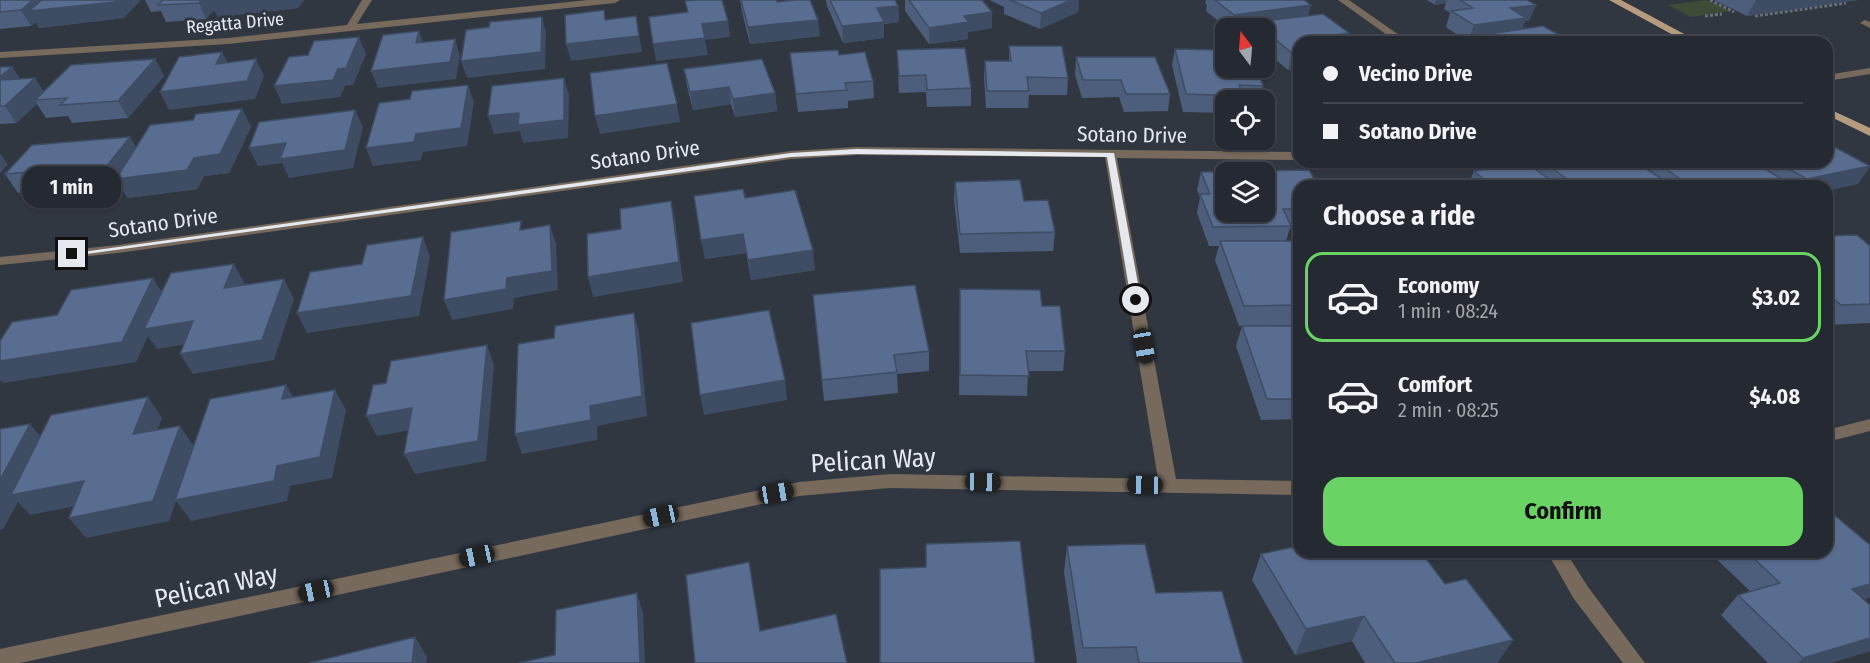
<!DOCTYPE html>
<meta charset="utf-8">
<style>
body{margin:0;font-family:"Fira Sans Condensed",sans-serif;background:#31353d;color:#f1f3f6;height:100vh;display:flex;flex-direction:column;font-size:22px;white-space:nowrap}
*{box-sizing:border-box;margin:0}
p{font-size:20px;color:#a3a6ab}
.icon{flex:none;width:33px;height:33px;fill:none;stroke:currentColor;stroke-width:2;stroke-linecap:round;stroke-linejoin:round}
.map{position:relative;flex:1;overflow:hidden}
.sheet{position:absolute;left:1293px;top:180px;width:540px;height:378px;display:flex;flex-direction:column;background:#252931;border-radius:18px;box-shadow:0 2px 4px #0004,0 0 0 2px #42454d}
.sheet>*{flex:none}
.hud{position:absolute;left:1293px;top:36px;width:540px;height:132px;border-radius:18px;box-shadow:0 2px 4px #0004,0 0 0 2px #42454d;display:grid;align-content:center;height:132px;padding:0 30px;background:#252931}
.needle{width:39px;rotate:344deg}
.fabs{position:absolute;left:1215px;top:18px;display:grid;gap:12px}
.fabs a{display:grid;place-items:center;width:60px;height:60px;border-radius:12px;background:#252931;box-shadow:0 2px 4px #0004,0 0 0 2px #42454d;font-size:30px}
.end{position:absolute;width:27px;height:27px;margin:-14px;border:8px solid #e5e9ef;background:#111;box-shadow:0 0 0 3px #111}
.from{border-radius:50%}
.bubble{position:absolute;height:42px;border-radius:18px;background:#252931;box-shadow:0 2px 4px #0004,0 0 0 2px #42454d;font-size:20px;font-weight:700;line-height:42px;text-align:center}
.car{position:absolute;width:18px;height:36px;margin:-18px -9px;border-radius:8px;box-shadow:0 0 4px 2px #0007;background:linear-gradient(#222 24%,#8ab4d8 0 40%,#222 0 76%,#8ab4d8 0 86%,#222 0)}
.hud b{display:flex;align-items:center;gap:21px;height:57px;font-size:22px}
.hud b+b{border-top:2px solid #42454d}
.hud i{width:15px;height:15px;background:#f1f3f6}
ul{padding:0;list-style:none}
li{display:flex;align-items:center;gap:18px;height:90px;margin:0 12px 9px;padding:0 18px;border:3px solid transparent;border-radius:18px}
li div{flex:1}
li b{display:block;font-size:22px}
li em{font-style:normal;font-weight:700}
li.active{border-color:#69d464}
li>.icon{width:54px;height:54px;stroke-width:1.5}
h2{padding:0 30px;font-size:27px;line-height:72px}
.cta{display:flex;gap:12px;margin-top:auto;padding:12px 30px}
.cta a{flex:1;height:69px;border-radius:18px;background:#69d464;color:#111;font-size:24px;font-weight:700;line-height:69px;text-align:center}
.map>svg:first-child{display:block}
</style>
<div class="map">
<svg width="1870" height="663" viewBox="0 0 1870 663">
<rect width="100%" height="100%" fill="#313741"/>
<path fill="#3e4c37" d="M1707 0 1730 11 1691 17 1668 5Z"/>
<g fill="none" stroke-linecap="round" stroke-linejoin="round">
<path stroke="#6a7078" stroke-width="3" stroke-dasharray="3 2" stroke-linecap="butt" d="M1710 0 1734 12
M1705 16 1722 14
M1755 16 1846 3"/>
<path fill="#776a5c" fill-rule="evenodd" d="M362 0H372L357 24 588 0H620L615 3 228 44 0 58V52L228 38 347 25Z
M1338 0H1349L1409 42H1397Z
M1865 20 1870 22V28L1860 23Z
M1741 37 1745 38V42H1724Z
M1870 68V74L1827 81V75Z
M856 147 1299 152V160L1117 158 1176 479 1299 481V495L890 488 799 496 20 663H0V649L799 482 890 474 1158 479 1105 157 856 155 791 159 118 253 0 265V257L118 245 791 151Z
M1870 419V431L1827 442V430Z
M1547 552H1566L1588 587 1645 663H1623L1574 599Z"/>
<path fill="#b69b7f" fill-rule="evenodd" d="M1609 0H1621L1699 42H1686Z
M1827 108 1870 128V136L1827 115Z"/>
</g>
<path fill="#4c5e7b" d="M0 0 124 18 39 28 36 22 31 26 0 29Z
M145 0H304L298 8 218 17 214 10 206 19 166 22 161 11 151 12Z
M740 0H777V2L820 36 750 44 742 12Z
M826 0H895L898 6 899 22 884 24V38L843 43 827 6Z
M905 0H982L992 12V28L968 32V39L929 44 905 11Z
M991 0H1079L1078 12 1040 29 1004 14V7L991 1Z
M1206 0H1304L1299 42V84L1295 81 1298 69 1288 70 1264 50V28H1227L1206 11 1207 5 1205 3Z
M1427 0H1527L1536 5 1529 21H1525L1522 29 1572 42H1479L1480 40 1468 42 1446 27 1450 13 1444 9 1446 3 1435 5Z
M1714 0H1858L1747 16Z
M1009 46 1068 78 1067 95H1029L1028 108H986L984 78 985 61H1009Z
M1175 49 1219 55 1263 86 1260 100H1226V113L1183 112 1172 65Z
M897 50 971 88V106L927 107 926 92 899 93Z
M790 53 839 55 873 81 874 98 848 101V108L798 112Z
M1076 57 1170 94 1168 111 1124 112 1119 97 1082 98 1075 75Z
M155 59 164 76 128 118 72 123 68 116 46 118 37 104 16 123 0 124V67H12L20 79 44 92Z
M684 69 775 93 777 111 735 117 731 104 693 110 687 86Z
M242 109 251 127 229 173 204 176 197 189 128 198 119 184 105 202 53 207 42 190 18 193 5 174 136 147 193 120Z
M1538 162H1827L1870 165V166L1858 184 1827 186H1468L1474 171 1535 169Z
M1201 172 1299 186V228H1290L1286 241H1299V325L1239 326 1215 260 1219 246H1209L1197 213 1200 197 1197 190Z
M955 182 1024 201 1055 232 1053 251 960 253 954 200Z
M745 198 815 270 751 280 746 253 705 259Z
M1827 236 1870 246V323L1827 325Z
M960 289 1042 306 1065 351 1063 371H1028L1027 396 959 395Z
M813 295 929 351V371L897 374 898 393 824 401Z
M1242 326H1299V419L1261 420 1236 346Z
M1067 546 1156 593 1243 663H1077L1064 572Z
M1709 552H1827L1864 600 1870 651 1830 663H1768L1721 615 1738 595 1750 591Z
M1261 554 1445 584 1513 640 1497 663H1365L1352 641 1295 655 1252 580Z"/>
<path fill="#3e4c64" d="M33 0H141L124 18 39 28 36 22 31 26 21 10Z
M201 0H304L298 8 218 17 214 10 206 19 199 3Z
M1071 0H1079L1078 12 1040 29 1041 13Z
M1436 0H1447L1446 3 1435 5Z
M1756 0H1858L1747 16Z
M1311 5 1307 21 1256 22 1255 28H1231L1234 15Z
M1536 5 1529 21H1525L1520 34 1482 35 1480 40 1468 42 1474 25 1510 8Z
M898 6 899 22 884 24V38L843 43 842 26 877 8Z
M992 12V28L968 32V39L929 44V28L964 16Z
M636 16 642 52 571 61 566 44Z
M542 17 546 33 545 69 467 78 461 61Z
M818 20 820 36 750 44 748 27Z
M728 21 730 37 705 40 708 55 656 61 653 44 702 24Z
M419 31 425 48 416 43Z
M1349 33 1346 42H1324L1326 36Z
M359 37 366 54 353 85 345 86 340 97 282 104 274 86 338 69Z
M455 39 460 56 456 79 378 88 371 71Z
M222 52 231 69 216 64Z
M1299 52 1298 69 1288 70 1292 53Z
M155 59 164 76 128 118 118 101Z
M256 59 264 76 255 99 169 110 160 92Z
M12 67 23 84 0 88V77Z
M35 78 46 95 35 100 37 104 16 123 5 106Z
M564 78 569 95 568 138 523 143 520 131 494 134 488 116Z
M468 85 474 102 467 146 423 152 421 160 373 166 366 148 416 134Z
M729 87 731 104 693 110 690 92Z
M775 93 777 111 735 117 733 99Z
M677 104 680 122 600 134 595 116Z
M242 109 251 127 229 173 204 176 197 189 128 198 119 184 105 202 93 183 130 137 141 155 194 158Z
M355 110 363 127 353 168 289 178 282 163 258 166 249 148Z
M0 153 8 165 0 173Z
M1763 162H1770L1760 178 1752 179Z
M1870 166 1858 184 1827 191V186H1802L1807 179Z
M671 201 675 220 683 282 593 297 588 277Z
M550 225 556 244 558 290 514 298 513 309 452 320 444 300 507 278Z
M743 234 746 253 705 259 701 240Z
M423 237 430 257 419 316 307 333 297 313Z
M813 250 815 270 751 280 748 260Z
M234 264 245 284 235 308 224 288Z
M153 278 166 298 193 321 206 341 157 349 148 336 136 362 3 383 0 380V361Z
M284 279 294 299 274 360 193 374 180 354Z
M634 313 639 332 647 416 597 426V440L522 454 515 434 590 406Z
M487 345 494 365 486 461 415 474 404 454Z
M785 380 787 400 704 415 700 395Z
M286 385 298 405 282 399Z
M335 390 346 410 332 478 290 486 287 501 191 521 176 501 169 521 86 538 69 518 180 426 194 446 277 466Z
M148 397 162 418 148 454 133 434Z
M412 408 422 428 377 436 366 416Z
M30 424 47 444 84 481 101 501 30 515 18 502 3 529 0 530V480Z
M1870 584V598L1833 609 1852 589Z
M637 593 643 613 645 663H640Z
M1364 616 1352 641 1295 655 1306 629Z
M415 637 427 657 426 663H412Z
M1870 638V651L1830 663H1798L1803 658Z
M1513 640 1497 663H1416Z"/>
<path fill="#586d8f" stroke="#3e4c64" stroke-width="1.5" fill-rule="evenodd" d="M0 0H33L21 10 0 12Z
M42 0H117L115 2 29 11Z
M163 0H201L199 3 158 5Z
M693 0H722L728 21 702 24 705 38 653 44 649 17 688 12 685 1Z
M741 0H777V2L795 0H810L818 20 748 27Z
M830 0H895L898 6 877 8 884 22 842 26Z
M909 0H982L992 12 964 16 969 22 929 28Z
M1010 0H1071L1041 13Z
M1215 0H1304L1311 5 1234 15Z
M1460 0H1527L1536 5 1510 8 1526 18 1474 25 1451 11 1473 8Z
M604 10 605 20 636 16 639 36 566 44 565 15Z
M1323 14 1349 33 1326 36 1333 42H1299V52L1292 53 1264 30V28H1263L1256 22Z
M542 17 541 52 461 61 466 30 489 27 490 22Z
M1543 26 1572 42H1494L1482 35Z
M419 31 416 43 455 39 450 62 371 71 383 35Z
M359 37 346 68 338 69 333 80 274 86 289 57 308 55 314 41Z
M1009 46H1062L1068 78 1027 77 1029 91H987L985 61H1011Z
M965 48 971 88 927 90 926 75 899 76 897 50Z
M1175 49 1217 50 1219 55 1226 56V68H1257L1263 86 1239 85 1243 96 1186 94Z
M838 50 839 55 865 52 873 81 845 83 847 90 796 94 790 53Z
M222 52 216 64 256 59 247 81 160 92 179 57Z
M1076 57H1155L1170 94H1126L1121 80H1083Z
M155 59 118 101 60 105 67 98 35 100 71 65Z
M762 59 775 93 733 99 729 87 690 92 684 69Z
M667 63 677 104 595 116 590 73Z
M0 67H12L0 77Z
M35 78 5 106H0V80Z
M564 78V120L518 125 519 113 488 116 492 86Z
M468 85 461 128 416 134 414 142 366 148 379 103 410 99 412 91Z
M242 109 220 154 194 158 187 170 116 179 150 125 193 120 196 114Z
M355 110 345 150 280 159 286 143 249 148 259 122Z
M130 137 93 183 40 188 56 170 5 174 32 145Z
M1827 143 1870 166 1807 179 1777 162H1827Z
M1543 162H1636L1673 186H1577Z
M1655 162H1754L1793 186H1691Z
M1527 163 1558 186H1492L1474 171Z
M1309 170 1318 186H1299V209H1283L1291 226 1213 227 1200 194H1210L1201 172ZM1226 172H1264V212H1226Z
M1020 180 1024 201 1048 200 1055 232 960 234 955 182Z
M1405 180 1412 186H1362Z
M743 189 745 198 795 190 813 250 748 260 743 234 701 240 694 196Z
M671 201 679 262 588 277 587 234 621 229 620 209Z
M521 221 520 230 550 225 552 271 507 278 506 289 444 300 451 232Z
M1857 235 1870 246V304L1841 305 1827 293V236Z
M423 237 411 296 297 313 310 272 362 264 367 245Z
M1220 241H1299V305L1244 306Z
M234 264 224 288 284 279 262 340 180 354 193 321 144 329 171 273Z
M153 278 122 342 0 361V341L12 322 57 315 71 290Z
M915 285 929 351 894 355 897 372 822 380 813 295Z
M960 289 1040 290 1042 306H1060L1065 351H1026L1029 376 960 375Z
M769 310 785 380 700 395 691 323Z
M634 313 642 396 590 406 591 420 515 434 518 344 554 338 555 326Z
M1242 326H1299V399H1267Z
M487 345 478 441 404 454 412 408 366 416 373 385 386 383 391 361Z
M286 385 282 399 335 390 320 457 277 466 274 481 175 500 210 399Z
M148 397 133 434 180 426 153 501 69 518 84 481 11 495 51 415Z
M30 424 0 480V429Z
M1827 509 1870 545V584L1852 589 1870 605V638L1803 658 1738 595 1780 583 1747 552H1827Z
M1020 541 1035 663H880V569L926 567V544Z
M1145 544 1156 593 1222 591 1243 663H1139L1136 647 1083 648 1067 546Z
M1299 546V552H1421L1445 584 1466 579 1513 640 1416 663H1395L1364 616 1306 629 1261 554Z
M749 562 760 631 836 614 847 663H695L686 575Z
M637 593 640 663H518L555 655 556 610Z
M415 637 412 663H309Z"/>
<path fill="#e5e9ef" d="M856 149 1114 153 1141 300 1136 303 1131 300 1107 157 856 154 791 157 72 256 68 254 791 153Z"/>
<g text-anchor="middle" stroke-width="6" stroke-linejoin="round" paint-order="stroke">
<g font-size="18" fill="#e5e9ef" stroke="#313741">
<text transform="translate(235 23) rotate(-5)" y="6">Regatta Drive</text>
</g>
<g font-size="21" fill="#e5e9ef" stroke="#313741">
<text transform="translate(1132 135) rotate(1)" y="7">Sotano Drive</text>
<text transform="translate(645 155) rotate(-8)" y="7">Sotano Drive</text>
<text transform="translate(163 223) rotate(-8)" y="7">Sotano Drive</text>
</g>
<g font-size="26" fill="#e5e9ef" stroke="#313741">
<text transform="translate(873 460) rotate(-3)" y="9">Pelican Way</text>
<text transform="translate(216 586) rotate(-12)" y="9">Pelican Way</text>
</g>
</g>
</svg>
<div class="fabs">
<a><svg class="needle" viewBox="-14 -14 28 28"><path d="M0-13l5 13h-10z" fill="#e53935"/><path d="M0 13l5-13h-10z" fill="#a3a6ab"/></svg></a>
<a><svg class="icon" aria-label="locate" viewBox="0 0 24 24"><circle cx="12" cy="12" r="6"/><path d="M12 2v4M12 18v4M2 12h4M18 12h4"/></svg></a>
<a><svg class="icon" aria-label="layers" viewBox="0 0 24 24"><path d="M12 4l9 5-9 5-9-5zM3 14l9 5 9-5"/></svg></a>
</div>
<i class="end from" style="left:1136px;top:300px"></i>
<i class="end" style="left:72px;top:254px"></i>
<div class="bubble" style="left:22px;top:166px;width:99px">1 min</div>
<i class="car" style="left:1144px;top:346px;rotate:170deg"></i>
<i class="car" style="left:983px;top:482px;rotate:91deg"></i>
<i class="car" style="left:1145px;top:485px;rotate:271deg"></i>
<i class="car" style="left:776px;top:493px;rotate:80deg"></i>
<i class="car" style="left:661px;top:516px;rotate:258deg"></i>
<i class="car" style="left:477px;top:556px;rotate:258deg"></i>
<i class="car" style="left:316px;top:591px;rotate:258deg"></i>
<div class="hud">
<b><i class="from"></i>Vecino Drive</b>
<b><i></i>Sotano Drive</b>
</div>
<section class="sheet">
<h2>Choose a ride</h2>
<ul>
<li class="active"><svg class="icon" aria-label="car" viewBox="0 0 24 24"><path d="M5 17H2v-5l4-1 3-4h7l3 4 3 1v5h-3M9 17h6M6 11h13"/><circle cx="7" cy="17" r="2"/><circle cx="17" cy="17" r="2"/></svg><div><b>Economy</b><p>1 min · 08:24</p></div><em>$3.02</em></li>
<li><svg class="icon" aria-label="car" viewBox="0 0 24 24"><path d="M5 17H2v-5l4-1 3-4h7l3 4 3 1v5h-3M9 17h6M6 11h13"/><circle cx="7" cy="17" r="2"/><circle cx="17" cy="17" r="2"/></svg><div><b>Comfort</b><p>2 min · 08:25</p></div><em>$4.08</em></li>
</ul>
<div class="cta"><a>Confirm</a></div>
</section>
</div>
